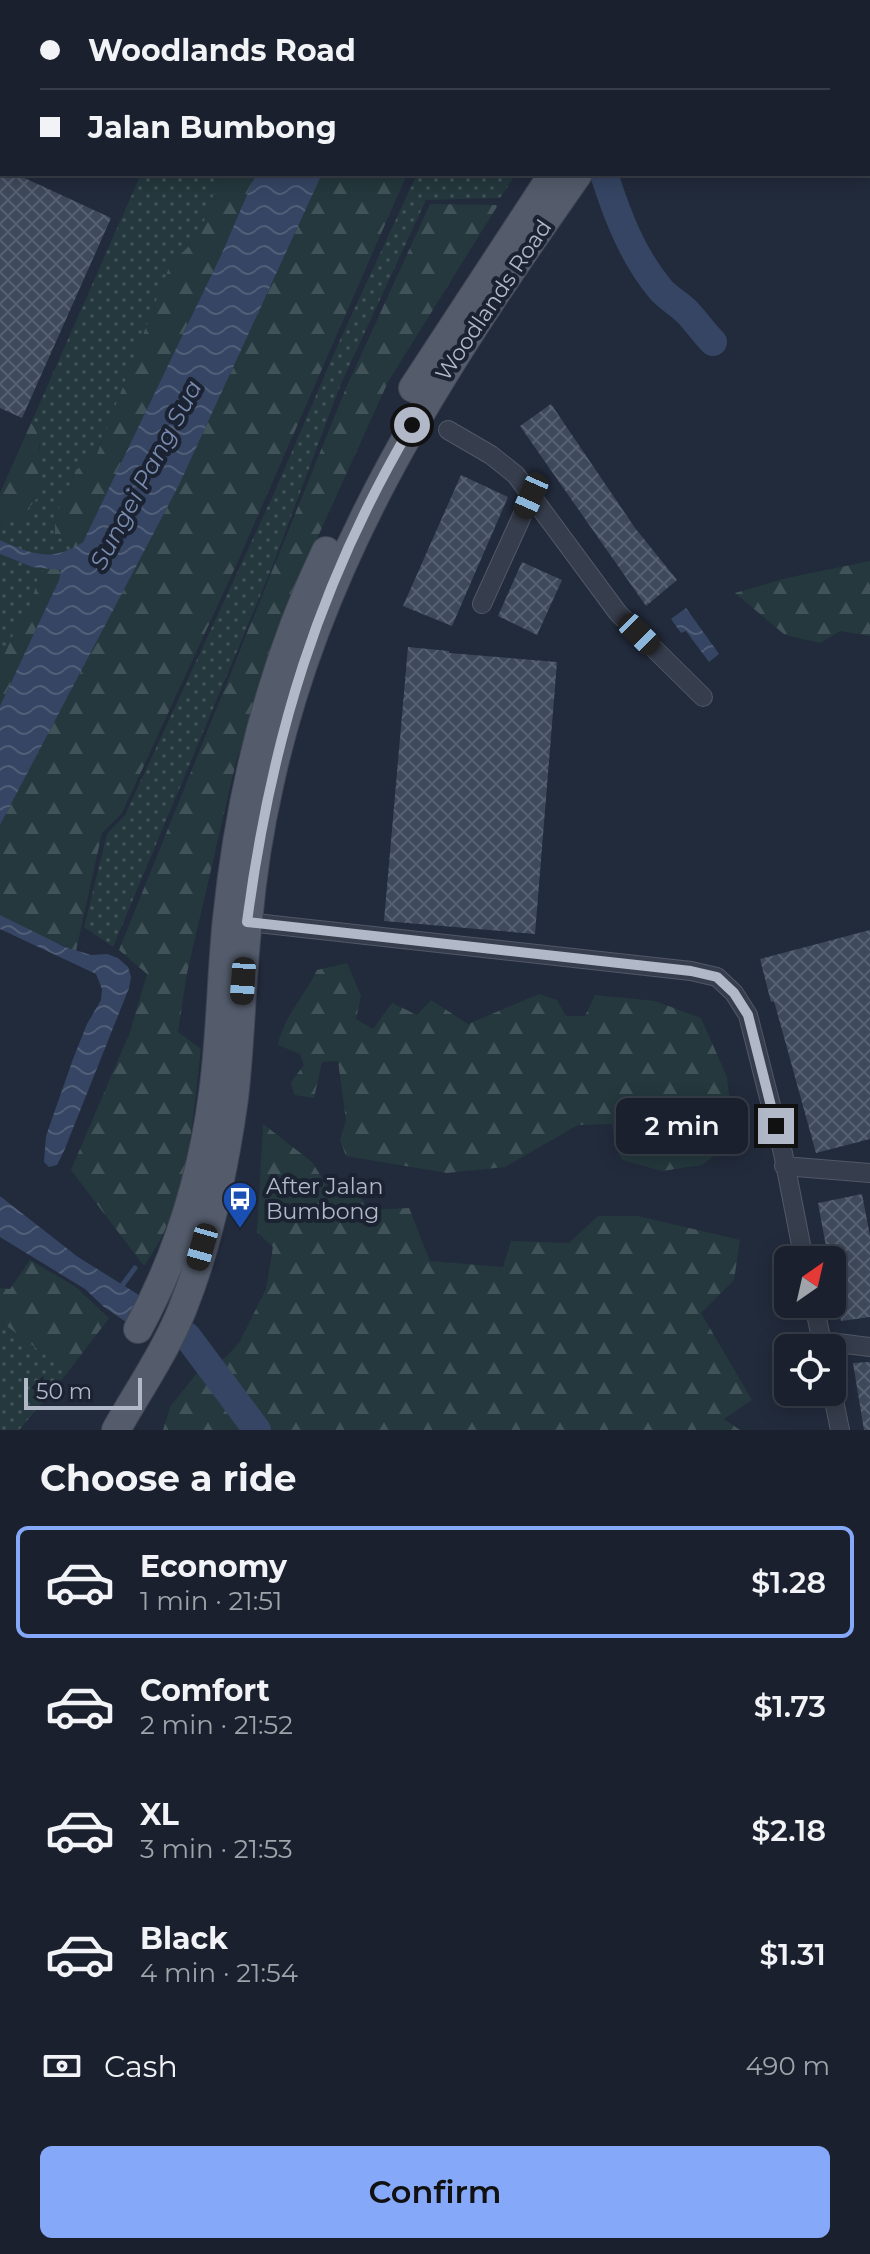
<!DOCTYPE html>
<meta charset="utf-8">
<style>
body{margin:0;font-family:Montserrat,sans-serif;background:#232835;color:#f1f3f6;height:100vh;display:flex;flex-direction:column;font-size:30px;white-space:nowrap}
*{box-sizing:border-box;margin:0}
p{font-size:26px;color:#9fa3aa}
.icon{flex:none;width:44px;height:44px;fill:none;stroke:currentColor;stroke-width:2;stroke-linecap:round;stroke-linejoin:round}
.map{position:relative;height:1430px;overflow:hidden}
.panel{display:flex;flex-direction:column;background:#1a202d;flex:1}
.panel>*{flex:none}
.hud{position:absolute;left:0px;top:0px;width:870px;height:176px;box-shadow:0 4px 20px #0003,0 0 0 2px #383e49;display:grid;align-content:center;height:176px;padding:0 40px;background:#1a202d}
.needle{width:52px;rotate:34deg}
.fabs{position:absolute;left:774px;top:1246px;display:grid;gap:16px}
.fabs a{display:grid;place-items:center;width:72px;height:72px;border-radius:12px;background:#1a202d;box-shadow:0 4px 20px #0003,0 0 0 2px #383e49;font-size:40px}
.scale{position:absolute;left:24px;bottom:20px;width:118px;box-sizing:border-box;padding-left:8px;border:4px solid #b1b8c8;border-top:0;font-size:22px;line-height:28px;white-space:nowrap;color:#b1b8c8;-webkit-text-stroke:6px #1b2231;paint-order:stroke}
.end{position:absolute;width:36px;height:36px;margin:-18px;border:10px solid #b1b8c8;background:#111;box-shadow:0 0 0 4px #111}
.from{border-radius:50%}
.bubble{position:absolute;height:56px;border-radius:12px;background:#1a202d;box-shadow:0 4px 20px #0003,0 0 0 2px #383e49;font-size:26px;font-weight:600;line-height:56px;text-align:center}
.car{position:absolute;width:24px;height:48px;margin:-24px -12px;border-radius:10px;box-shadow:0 0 6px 2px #0007;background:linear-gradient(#222 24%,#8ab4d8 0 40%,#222 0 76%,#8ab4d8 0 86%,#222 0)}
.hud b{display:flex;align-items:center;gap:28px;height:76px;font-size:30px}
.hud b+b{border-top:2px solid #383e49}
.hud i{width:20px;height:20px;background:#f1f3f6}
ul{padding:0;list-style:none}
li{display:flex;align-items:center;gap:24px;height:112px;margin:0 16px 12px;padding:0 24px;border:4px solid transparent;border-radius:12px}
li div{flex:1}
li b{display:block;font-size:30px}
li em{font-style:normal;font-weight:600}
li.on{border-color:#85a8f9}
li>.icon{width:72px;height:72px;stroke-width:1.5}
h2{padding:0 40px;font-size:36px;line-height:96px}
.pay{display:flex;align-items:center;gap:20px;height:88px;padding:0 40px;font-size:30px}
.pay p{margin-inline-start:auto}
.action{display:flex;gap:16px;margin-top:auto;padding:16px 40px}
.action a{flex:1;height:92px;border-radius:12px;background:#85a8f9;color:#111;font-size:32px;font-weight:600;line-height:92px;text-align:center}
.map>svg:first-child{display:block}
</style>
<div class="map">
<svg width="870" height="1430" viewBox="0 0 870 1430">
<defs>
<pattern id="grass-dots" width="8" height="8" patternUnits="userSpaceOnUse" patternTransform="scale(2)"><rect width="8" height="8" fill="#24383d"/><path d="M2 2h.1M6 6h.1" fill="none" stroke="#415358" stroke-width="1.8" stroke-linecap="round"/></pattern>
<pattern id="forest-firs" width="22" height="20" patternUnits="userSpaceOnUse" patternTransform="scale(2)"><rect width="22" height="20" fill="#24383d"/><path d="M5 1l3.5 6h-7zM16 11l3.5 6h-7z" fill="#415358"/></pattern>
<pattern id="water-waves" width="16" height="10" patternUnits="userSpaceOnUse" patternTransform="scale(2)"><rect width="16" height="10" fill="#354563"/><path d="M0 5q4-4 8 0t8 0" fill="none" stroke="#505e78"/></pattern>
<pattern id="building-cross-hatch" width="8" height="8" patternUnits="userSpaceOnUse" patternTransform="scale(2)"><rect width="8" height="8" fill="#3e495b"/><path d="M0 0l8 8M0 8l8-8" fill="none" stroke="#586171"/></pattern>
</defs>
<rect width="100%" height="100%" fill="#222b3c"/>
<path fill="url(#grass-dots)" d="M141 174H221L199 236 170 266 97 454 76 470 55 517V534L73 548C50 563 22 550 0 540V528L36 478 40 446 36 429 31 423Z
M417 174H516L500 198 426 200 340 386 271 570 113 947 84 927 107 834 125 815 275 491 339 342Z
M0 554 32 567 46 568 38 578 28 615 16 629 0 664Z
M0 1321 68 1372 19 1430H0Z"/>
<path fill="url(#forest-firs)" d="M221 174H256L222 253 83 542 73 548 55 534V517L76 470 97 454 170 265 199 236Z
M322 174H407L239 559 122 813 102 833 76 951 34 933 0 915V825L179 485Z
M430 204 498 205 388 382 291 596 236 762 187 973 178 1032 201 1049C192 1122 189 1205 144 1266L71 1170 130 1032 147 974 119 950 346 388Z
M31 423C48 443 32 467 42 492L19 520 3 523 0 528V493Z
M870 561V636L840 631 820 643 785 635 735 593 787 578Z
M46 568 61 569 59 580 0 706V664L16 629 28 615 38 578Z
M347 963 361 996 356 1019 373 1029 392 1003 417 1015 431 1000 468 1024 539 994 557 1000 566 1016H585L595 995 655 1001 701 1018 727 1077 734 1141 702 1165 662 1171 622 1160 615 1146 612 1124 578 1125 505 1167 447 1173 346 1156 340 1140 346 1120 338 1061 322 1062 314 1098 294 1095 291 1082 304 1065 300 1054 278 1045C283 1017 305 996 317 970Z
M263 1124 312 1162 329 1189 360 1194 367 1210 409 1208 430 1261 503 1267 511 1241 569 1243 598 1216H638L740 1240 734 1280 701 1313 752 1400 724 1419 740 1430H163L170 1407 200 1369 225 1358 239 1343 266 1289 273 1247 257 1232Z
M30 1260 76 1287 109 1318 68 1372 0 1321V1288L10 1289Z"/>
<path fill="url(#water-waves)" d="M256 174H322L179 485 0 825V706L59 580 61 570 32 567 0 554V540C32 554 52 563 83 542L222 253Z
M686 608 719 654 709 662 686 631 681 633 671 619Z
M0 915 65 947 91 955 107 954 118 958 128 967 131 977 129 988 64 1151 57 1165 49 1167 44 1162 46 1136 73 1059 87 1024 101 1000 102 989 96 974 0 929Z
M0 1196 78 1257 142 1297 126 1322 104 1307 85 1289 0 1237Z"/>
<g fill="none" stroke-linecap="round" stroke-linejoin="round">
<path stroke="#354563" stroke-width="5" d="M523 2 524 0
M121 1287 135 1268"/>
<path stroke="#354563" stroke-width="28" d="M419 0 424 2
M604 174C617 215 633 257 661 290 669 299 681 305 689 314 698 324 704 333 713 342
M187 1336 257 1430"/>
</g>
<path fill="url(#building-cross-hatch)" d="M0 174H16L111 218 22 418 0 408Z
M551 404 635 528 677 580 646 606 520 426Z
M461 475 508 497 452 626 403 606Z
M522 562 562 580 537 635 498 616Z
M408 647 449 651V653L557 662 535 934 384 921Z
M870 930V1139L816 1153 774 1001 771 1002 760 959Z
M862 1194 870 1236V1317L841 1321 832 1260 830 1252H827L818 1203Z
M870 1362V1430H864L853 1363Z"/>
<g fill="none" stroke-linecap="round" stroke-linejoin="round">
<defs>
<path id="minor" d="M448 430 491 455 516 475 618 613 703 697
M482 604 531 496
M247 922 691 971 717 977 734 993 748 1015 783 1153 804 1260
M784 1166 870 1173
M814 1304 823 1348
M822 1341 870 1347
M832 1391 840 1430"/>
<path id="primary" d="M668 2 669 0
M709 2 711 0
M413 388 553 174
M138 1329C178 1255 202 1178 213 1094 221 1036 221 977 227 919 240 793 271 666 326 551
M116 1430C138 1391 165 1352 182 1310 209 1243 224 1170 234 1098 241 1039 241 980 248 921 252 876 259 830 269 786 319 553 443 366 578 174"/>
</defs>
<use href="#minor" stroke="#515867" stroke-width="20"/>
<use href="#primary" stroke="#3f4655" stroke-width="30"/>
<use href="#minor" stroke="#363d4c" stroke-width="18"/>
<use href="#primary" stroke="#545c6c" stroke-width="28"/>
</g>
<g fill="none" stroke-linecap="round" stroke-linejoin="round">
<path stroke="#b1b8c8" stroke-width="10" d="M412 425C318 584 271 740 247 922L691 971 717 977 734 993 748 1015 776 1126"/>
</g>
<defs>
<symbol id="bus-pin" viewBox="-11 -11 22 30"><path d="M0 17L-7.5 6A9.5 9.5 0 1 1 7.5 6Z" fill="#1a4fb4" stroke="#1b2231"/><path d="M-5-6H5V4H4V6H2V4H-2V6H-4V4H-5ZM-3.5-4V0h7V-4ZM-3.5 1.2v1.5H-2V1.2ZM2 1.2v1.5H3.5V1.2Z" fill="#fff"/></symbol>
</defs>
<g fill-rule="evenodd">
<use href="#bus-pin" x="220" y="1179" width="40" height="54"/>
</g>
<g text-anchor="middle" stroke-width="8" stroke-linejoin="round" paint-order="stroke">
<g font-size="22" fill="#b1b8c8" stroke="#1b2231">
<text transform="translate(493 300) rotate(-56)" y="8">Woodlands Road</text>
</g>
<g font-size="22" fill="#b1b8c8" stroke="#1b2231" text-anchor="start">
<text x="266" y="1194">After Jalan<tspan x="266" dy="25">Bumbong</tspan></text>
</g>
<g font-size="24" font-style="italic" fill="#798cb0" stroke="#1b2231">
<text transform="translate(146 475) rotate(-62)" y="8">Sungei Pang Sua</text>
</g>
</g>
</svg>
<div class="fabs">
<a><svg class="needle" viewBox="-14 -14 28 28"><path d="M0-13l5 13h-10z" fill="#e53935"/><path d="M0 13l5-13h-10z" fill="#9fa3aa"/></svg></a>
<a><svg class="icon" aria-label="locate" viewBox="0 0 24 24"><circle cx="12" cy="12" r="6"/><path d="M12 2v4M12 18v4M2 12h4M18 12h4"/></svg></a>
</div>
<div class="scale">50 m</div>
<i class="end from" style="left:412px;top:425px"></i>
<i class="end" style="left:776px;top:1126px"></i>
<div class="bubble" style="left:616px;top:1098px;width:132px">2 min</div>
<i class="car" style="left:531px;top:496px;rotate:204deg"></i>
<i class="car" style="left:639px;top:634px;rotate:135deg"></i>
<i class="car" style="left:243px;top:981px;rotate:184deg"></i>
<i class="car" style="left:202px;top:1247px;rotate:196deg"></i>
<div class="hud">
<b><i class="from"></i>Woodlands Road</b>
<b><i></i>Jalan Bumbong</b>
</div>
</div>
<section class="panel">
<h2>Choose a ride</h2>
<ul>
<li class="on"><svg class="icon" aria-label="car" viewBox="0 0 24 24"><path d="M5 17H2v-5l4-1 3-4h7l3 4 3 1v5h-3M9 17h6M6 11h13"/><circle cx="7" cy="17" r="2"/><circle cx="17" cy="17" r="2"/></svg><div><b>Economy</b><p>1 min · 21:51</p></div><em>$1.28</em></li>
<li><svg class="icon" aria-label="car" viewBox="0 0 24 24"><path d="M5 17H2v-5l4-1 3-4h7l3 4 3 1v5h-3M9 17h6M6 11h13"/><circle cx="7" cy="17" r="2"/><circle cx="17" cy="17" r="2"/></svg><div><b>Comfort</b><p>2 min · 21:52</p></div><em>$1.73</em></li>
<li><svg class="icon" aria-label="car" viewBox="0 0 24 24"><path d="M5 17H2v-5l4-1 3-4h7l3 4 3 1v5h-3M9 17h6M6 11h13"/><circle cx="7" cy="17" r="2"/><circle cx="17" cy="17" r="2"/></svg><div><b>XL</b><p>3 min · 21:53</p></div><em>$2.18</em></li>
<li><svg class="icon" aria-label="car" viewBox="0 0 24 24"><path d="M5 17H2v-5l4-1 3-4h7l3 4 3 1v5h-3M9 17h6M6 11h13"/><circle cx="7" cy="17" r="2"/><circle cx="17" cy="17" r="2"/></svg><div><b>Black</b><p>4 min · 21:54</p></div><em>$1.31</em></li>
</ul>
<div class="pay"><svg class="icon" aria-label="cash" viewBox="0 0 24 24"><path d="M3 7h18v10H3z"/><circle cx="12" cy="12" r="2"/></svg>Cash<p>490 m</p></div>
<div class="action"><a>Confirm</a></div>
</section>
